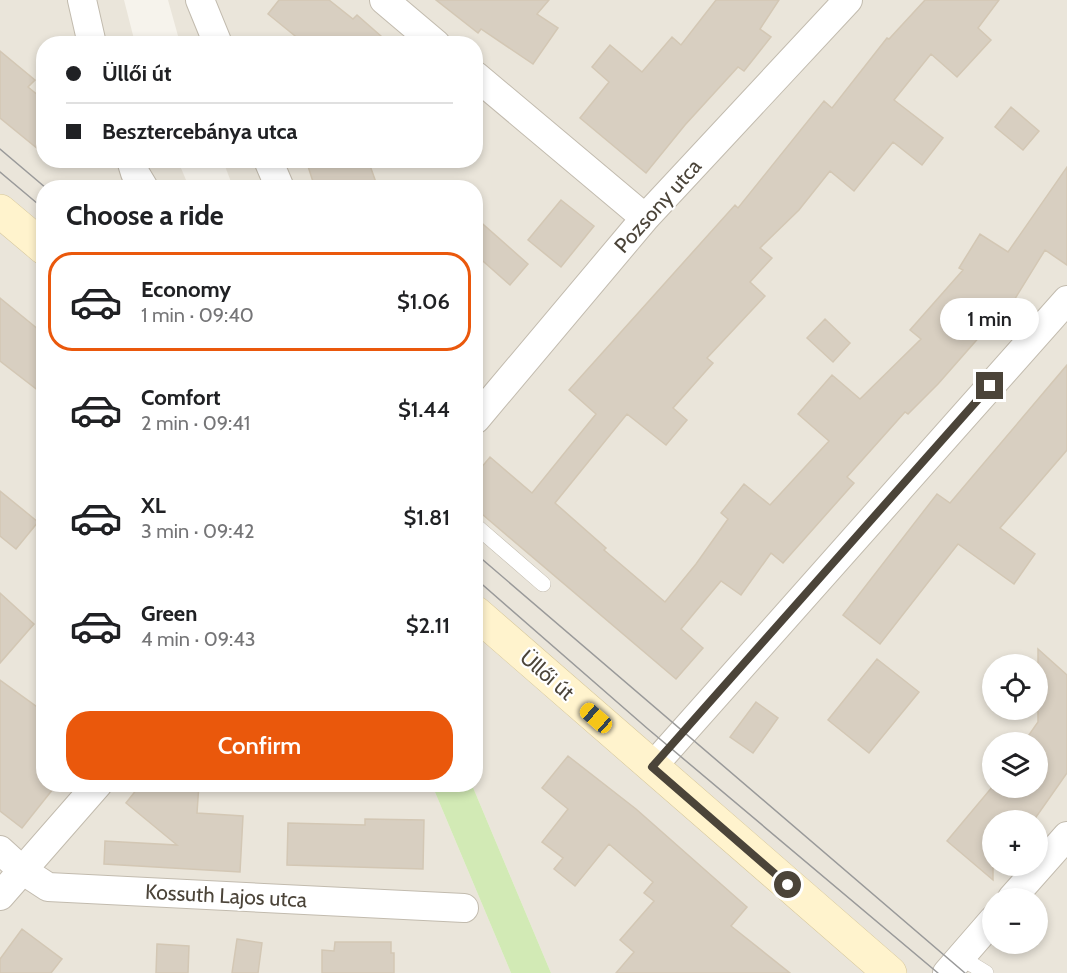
<!DOCTYPE html>
<meta charset="utf-8">
<style>
body{margin:0;font-family:Cabin,sans-serif;background:#f2f2f2;color:#202124;height:100vh;display:flex;flex-direction:column;font-size:22px;white-space:nowrap}
*{box-sizing:border-box;margin:0}
p{font-size:20px;color:#757577}
.icon{flex:none;width:33px;height:33px;fill:none;stroke:currentColor;stroke-width:2;stroke-linecap:round;stroke-linejoin:round}
.map{position:relative;flex:1;overflow:hidden}
.drawer{position:absolute;left:36px;top:180px;width:447px;height:612px;display:flex;flex-direction:column;background:#fff;border-radius:24px;box-shadow:0 3px 9px #0003}
.drawer>*{flex:none}
.top-card{position:absolute;left:36px;top:36px;width:447px;height:132px;border-radius:24px;box-shadow:0 3px 9px #0003;display:grid;align-content:center;height:132px;padding:0 30px;background:#fff}
.buttons{position:absolute;left:982px;top:654px;display:grid;gap:12px}
.buttons a{display:grid;place-items:center;width:66px;height:66px;border-radius:50%;background:#fff;box-shadow:0 3px 9px #0003;font-size:30px}
.end{position:absolute;width:27px;height:27px;margin:-14px;border:8px solid #4b4439;background:#fff;box-shadow:0 0 0 3px #fff}
.from{border-radius:50%}
.bubble{position:absolute;height:42px;border-radius:21px;background:#fff;box-shadow:0 3px 9px #0003;font-size:20px;font-weight:600;line-height:42px;text-align:center}
.car{position:absolute;width:18px;height:36px;margin:-18px -9px;border-radius:8px;box-shadow:0 0 4px 2px #0007;background:linear-gradient(#f5c518 24%,#345 0 40%,#f5c518 0 76%,#345 0 86%,#f5c518 0)}
.top-card b{display:flex;align-items:center;gap:21px;height:57px;font-size:22px}
.top-card b+b{border-top:2px solid #e0e0e0}
.top-card i{width:15px;height:15px;background:#202124}
ul{padding:0;list-style:none}
li{display:flex;align-items:center;gap:18px;height:99px;margin:0 12px 9px;padding:0 18px;border:3px solid transparent;border-radius:24px}
li div{flex:1}
li b{display:block;font-size:22px}
li em{font-style:normal;font-weight:600}
li.current{border-color:#ea580c}
li>.icon{width:54px;height:54px;stroke-width:1.5}
h2{padding:0 30px;font-size:27px;line-height:72px}
.cta{display:flex;gap:12px;margin-top:auto;padding:12px 30px}
.cta a{flex:1;height:69px;border-radius:24px;background:#ea580c;color:#fff;font-size:24px;font-weight:600;line-height:69px;text-align:center}
.map>svg:first-child{display:block}
</style>
<div class="map">
<svg width="1067" height="973" viewBox="0 0 1067 973">
<rect width="100%" height="100%" fill="#f6f3ec"/>
<path fill="#eae5da" fill-rule="evenodd" d="M0 0H124L135 43 44 44V160L178 161 189 187 44 188V784L432 785 511 973H0Z
M168 0H1067V973H551L472 785 476 784V188L233 187 223 161 476 160V44L180 43ZM993 664H1038V710H993ZM993 742H1038V788H993ZM993 820H1038V866H993ZM993 898H1038V944H993Z"/>
<path fill="#d2eab5" d="M432 785H472L551 973H511Z"/>
<path fill="#d8cfc1" stroke="#d3c7b4" stroke-width="1.5" d="M279 0H329L353 19 357 15 390 44H305L268 14Z
M436 0H549L537 14 558 28 533 64 481 29 478 33Z
M716 0H779L760 29 771 37 744 71 738 67 685 125 646 173 580 118 609 82 592 67 610 45 642 72 672 37 681 45Z
M925 0H999L978 28 991 40 957 77 931 54 894 100 943 138 922 165 893 142 854 191 830 171 799 210 760 248 772 258 750 282 765 296 707 358 713 363 673 408 687 420 666 445 627 414 555 503 606 548 604 550 665 602 696 564 728 519 721 513 744 484 770 505 829 441 798 414 832 375 860 399 921 339 910 330 963 270 959 268 980 234 1008 252 1067 167V265L1045 250 1013 302 1011 301 938 384 908 414 905 412 847 477 854 483 783 563 771 553 741 595 721 581 681 629 703 648 676 679 476 509V474L490 457 532 493 596 414 569 390 735 205 738 208 824 101 832 108 887 38 889 39Z
M0 51 35 80 28 87 44 100V154L0 118Z
M1011 107 1039 131 1023 150 995 127Z
M306 160H368L378 188H315Z
M561 200 594 226 561 267 528 240Z
M476 218 528 264 510 285 476 255Z
M0 298 44 334V395L0 361Z
M825 319 850 343 833 362 807 338Z
M1067 365V450L1000 528 1035 554 1014 584 958 544 880 644 843 615 937 494 950 503Z
M0 491 38 522 16 549 0 536Z
M0 593 34 624 0 663Z
M1038 649 1067 675V773L1034 820H993V880L947 841 993 786V788H1038V742H1024L1038 722Z
M877 659 919 692 869 753 828 720Z
M0 680 44 712V784H48L53 789 22 828 0 811Z
M756 702 778 718 753 753 730 737Z
M568 756 636 809 747 907 731 926 790 973H616L634 952 620 940 654 901 644 893 653 882 609 844 575 886 554 869 563 858 542 842 568 809 542 788Z
M141 784H199L197 813 243 816 240 872 104 864 105 841 177 845 126 803Z
M365 819 424 820 423 869 287 865 288 823 365 825Z
M22 929 62 959 51 973H0V959Z
M237 939 262 943 258 973H232Z
M335 942H391V953H394V973H322V950L334 951Z
M157 944 189 946 188 973H156Z"/>
<g fill="none" stroke-linecap="round" stroke-linejoin="round">
<defs>
<path id="service" d="M476 526 543 584
M960 957 986 973"/>
<path id="minor" d="M82 0 92 44
M200 0 218 44
M384 0 436 44
M476 76 645 218
M131 160 135 173 144 188
M268 160 280 188
M476 419 645 218 848 0
M652 767 1067 300
M0 850 22 870 48 887 464 908
M0 896 98 784
M1012 898 1067 836
M947 973 993 920"/>
<path id="secondary" d="M0 211 44 248
M476 613 890 973"/>
</defs>
<use href="#service" stroke="#c2bbae" stroke-width="16"/>
<use href="#minor" stroke="#c2bbae" stroke-width="30"/>
<use href="#secondary" stroke="#d6c79b" stroke-width="34"/>
<use href="#service" stroke="#fff" stroke-width="15"/>
<use href="#minor" stroke="#fff" stroke-width="28"/>
<use href="#secondary" stroke="#fff3cd" stroke-width="33"/>
<path stroke="#9a9a9a" stroke-width="1.5" d="M0 149 46 188
M0 172 44 209
M476 554 965 973
M476 579 648 729 938 973"/>
</g>
<g fill="none" stroke-linecap="round" stroke-linejoin="round">
<path stroke="#4b4439" stroke-width="8" d="M788 885 652 767 990 386"/>
</g>
<g text-anchor="middle" stroke-width="4.5" stroke-linejoin="round" paint-order="stroke">
<g font-size="21" fill="#4b4439" stroke="#fff">
<text transform="translate(658 206) rotate(-48)" y="7">Pozsony utca</text>
<text transform="translate(547 675) rotate(41)" y="7">Üllői út</text>
<text transform="translate(226 896) rotate(3)" y="7">Kossuth Lajos utca</text>
</g>
</g>
</svg>
<div class="buttons">
<a><svg class="icon" aria-label="locate" viewBox="0 0 24 24"><circle cx="12" cy="12" r="6"/><path d="M12 2v4M12 18v4M2 12h4M18 12h4"/></svg></a>
<a><svg class="icon" aria-label="layers" viewBox="0 0 24 24"><path d="M12 4l9 5-9 5-9-5zM3 14l9 5 9-5"/></svg></a>
<a>+</a>
<a>−</a>
</div>
<i class="end from" style="left:788px;top:885px"></i>
<i class="end" style="left:990px;top:386px"></i>
<div class="bubble" style="left:940px;top:298px;width:99px">1 min</div>
<i class="car" style="left:596px;top:718px;rotate:311deg"></i>
<div class="top-card">
<b><i class="from"></i>Üllői út</b>
<b><i></i>Besztercebánya utca</b>
</div>
<section class="drawer">
<h2>Choose a ride</h2>
<ul>
<li class="current"><svg class="icon" aria-label="car" viewBox="0 0 24 24"><path d="M5 17H2v-5l4-1 3-4h7l3 4 3 1v5h-3M9 17h6M6 11h13"/><circle cx="7" cy="17" r="2"/><circle cx="17" cy="17" r="2"/></svg><div><b>Economy</b><p>1 min · 09:40</p></div><em>$1.06</em></li>
<li><svg class="icon" aria-label="car" viewBox="0 0 24 24"><path d="M5 17H2v-5l4-1 3-4h7l3 4 3 1v5h-3M9 17h6M6 11h13"/><circle cx="7" cy="17" r="2"/><circle cx="17" cy="17" r="2"/></svg><div><b>Comfort</b><p>2 min · 09:41</p></div><em>$1.44</em></li>
<li><svg class="icon" aria-label="car" viewBox="0 0 24 24"><path d="M5 17H2v-5l4-1 3-4h7l3 4 3 1v5h-3M9 17h6M6 11h13"/><circle cx="7" cy="17" r="2"/><circle cx="17" cy="17" r="2"/></svg><div><b>XL</b><p>3 min · 09:42</p></div><em>$1.81</em></li>
<li><svg class="icon" aria-label="car" viewBox="0 0 24 24"><path d="M5 17H2v-5l4-1 3-4h7l3 4 3 1v5h-3M9 17h6M6 11h13"/><circle cx="7" cy="17" r="2"/><circle cx="17" cy="17" r="2"/></svg><div><b>Green</b><p>4 min · 09:43</p></div><em>$2.11</em></li>
</ul>
<div class="cta"><a>Confirm</a></div>
</section>
</div>
